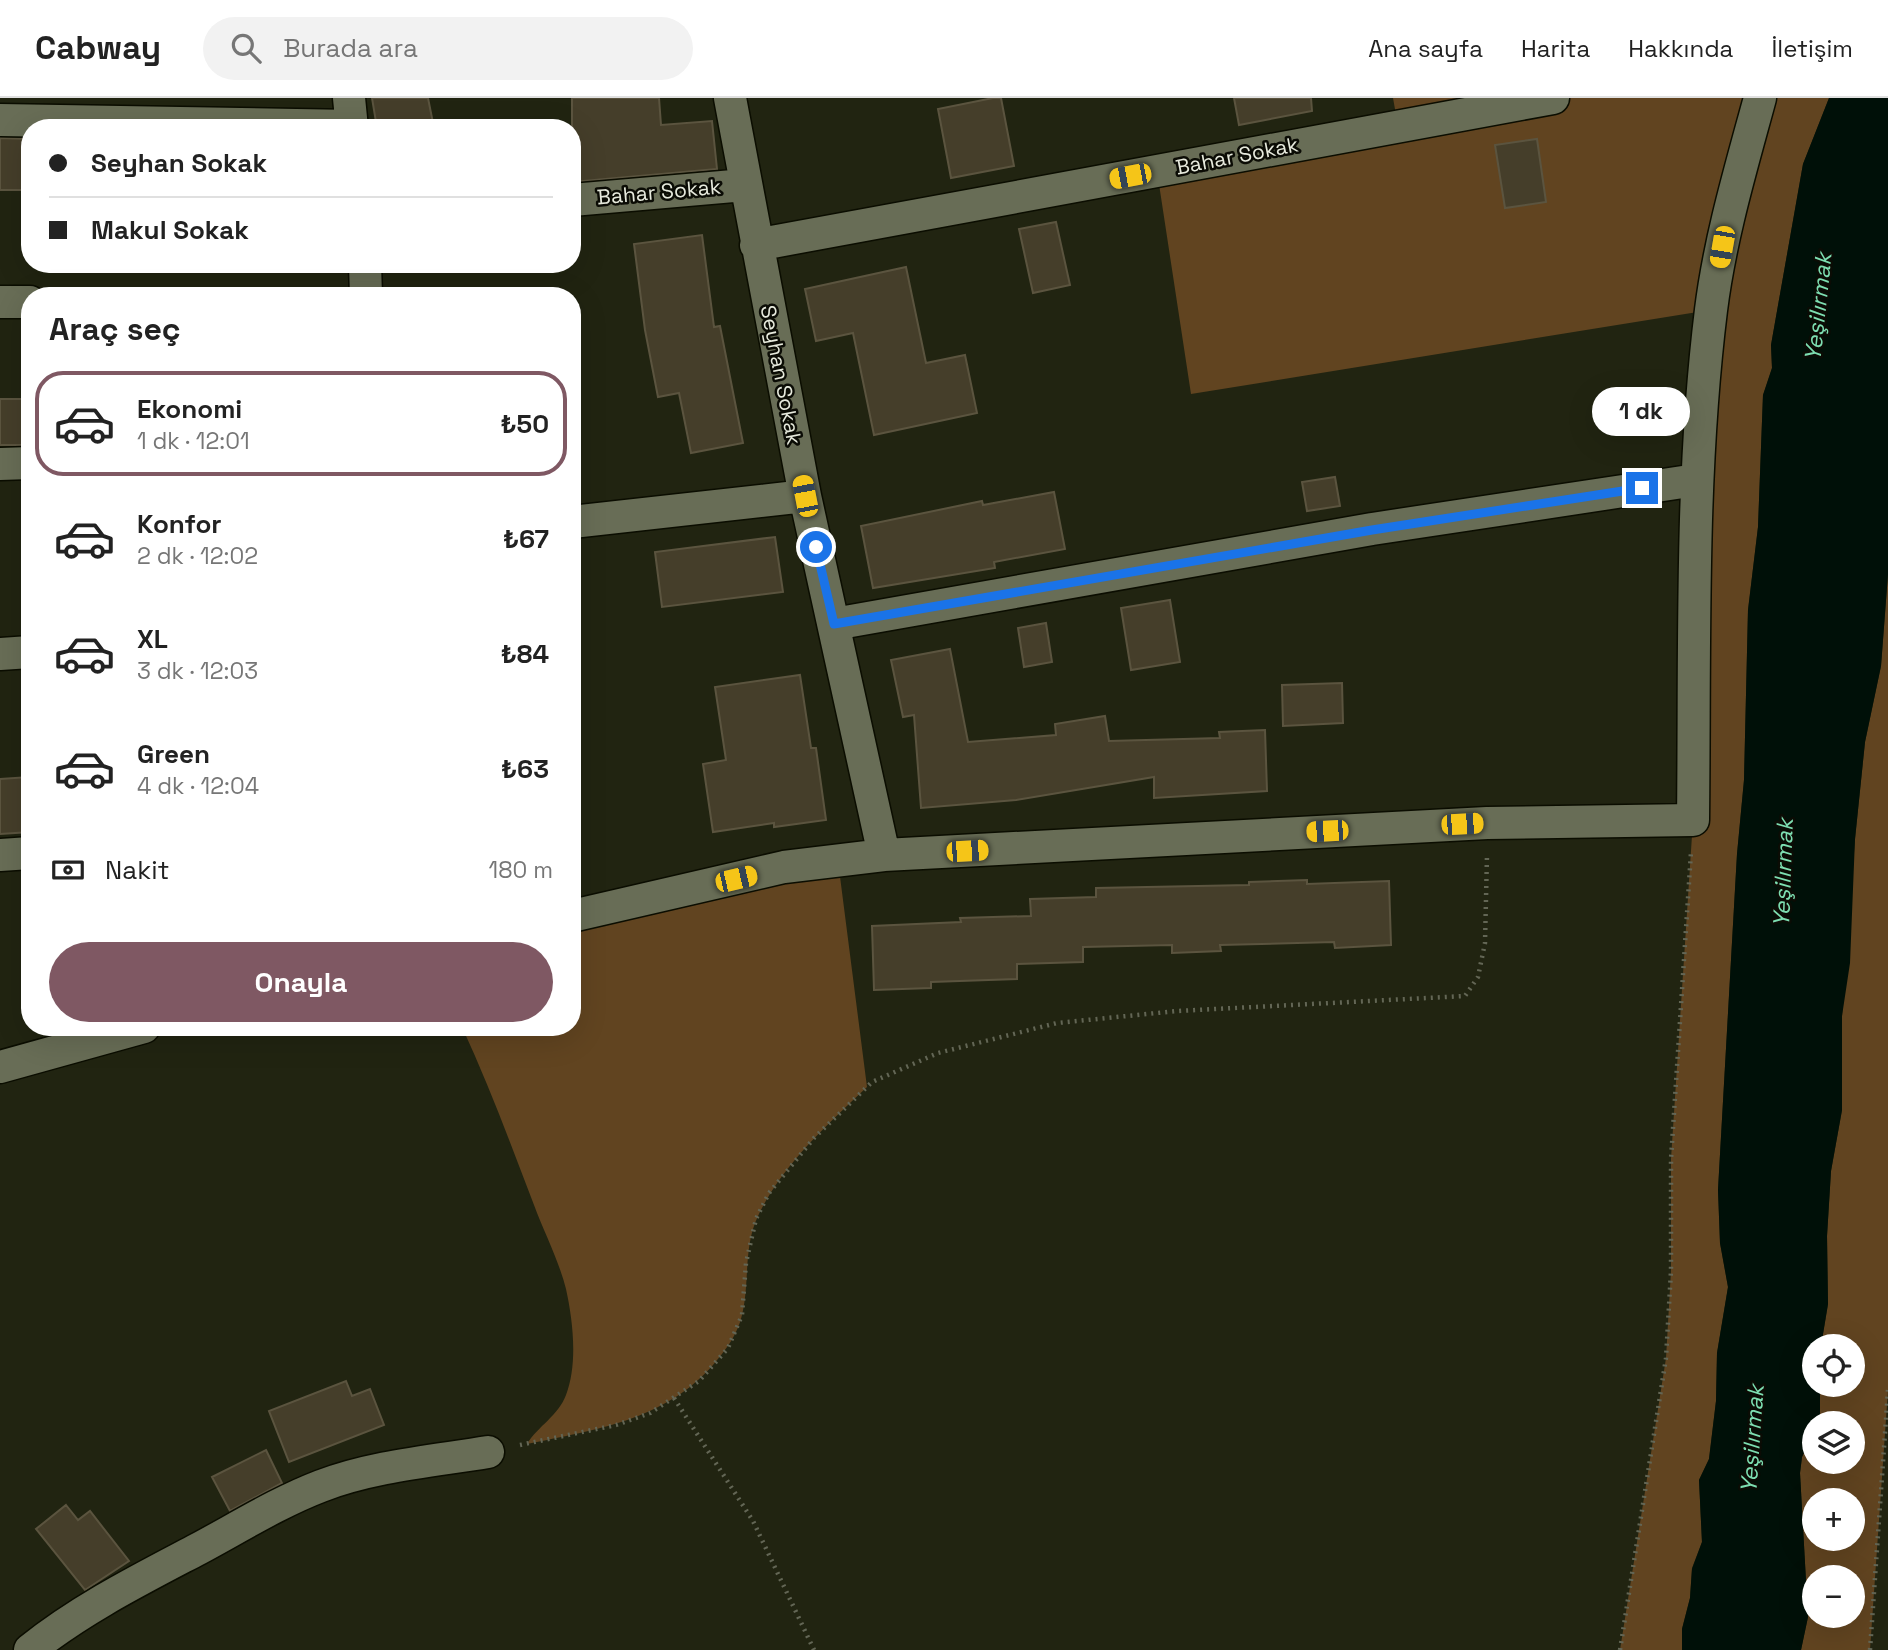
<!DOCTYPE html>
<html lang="tr">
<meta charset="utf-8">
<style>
body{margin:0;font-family:"Space Grotesk",sans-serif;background:#f2f2f2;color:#222;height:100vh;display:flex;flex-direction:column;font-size:26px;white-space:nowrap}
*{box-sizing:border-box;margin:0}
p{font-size:23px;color:#767676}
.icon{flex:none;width:38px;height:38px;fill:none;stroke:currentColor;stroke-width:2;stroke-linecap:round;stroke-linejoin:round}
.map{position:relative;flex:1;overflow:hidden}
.details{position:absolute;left:21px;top:189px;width:560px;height:749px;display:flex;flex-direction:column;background:#fff;border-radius:28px;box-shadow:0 7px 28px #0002}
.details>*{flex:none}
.guide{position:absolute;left:21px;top:21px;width:560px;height:154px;border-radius:28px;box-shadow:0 7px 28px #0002;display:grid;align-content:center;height:154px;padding:0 28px;background:#fff}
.tools{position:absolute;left:1802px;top:1236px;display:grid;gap:14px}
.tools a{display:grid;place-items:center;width:63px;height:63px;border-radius:50%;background:#fff;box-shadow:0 7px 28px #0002;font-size:35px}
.end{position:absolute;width:32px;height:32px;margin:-16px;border:9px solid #1a73e8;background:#fff;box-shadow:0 0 0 4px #fff}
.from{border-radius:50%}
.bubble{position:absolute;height:49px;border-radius:24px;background:#fff;box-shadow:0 7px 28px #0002;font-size:23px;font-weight:600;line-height:49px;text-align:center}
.car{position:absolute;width:21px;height:42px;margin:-21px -10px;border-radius:9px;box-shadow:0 0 5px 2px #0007;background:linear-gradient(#f5c518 24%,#345 0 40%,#f5c518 0 76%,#345 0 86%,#f5c518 0)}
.guide b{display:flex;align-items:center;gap:24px;height:66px;font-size:26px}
.guide b+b{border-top:2px solid #e0e0e0}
.guide i{width:18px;height:18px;background:#222}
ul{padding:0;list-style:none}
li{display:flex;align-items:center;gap:21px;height:105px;margin:0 14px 10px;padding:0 14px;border:4px solid transparent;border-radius:28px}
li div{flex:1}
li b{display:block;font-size:26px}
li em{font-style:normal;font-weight:600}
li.current{border-color:#7f5863}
li>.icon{width:63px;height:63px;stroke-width:1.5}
h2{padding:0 28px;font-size:32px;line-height:84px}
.pay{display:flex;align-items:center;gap:18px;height:77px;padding:0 28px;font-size:26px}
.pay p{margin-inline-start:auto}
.cta{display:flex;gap:14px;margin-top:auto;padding:14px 28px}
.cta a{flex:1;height:80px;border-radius:42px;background:#7f5863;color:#fff;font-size:28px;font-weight:600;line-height:80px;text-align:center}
header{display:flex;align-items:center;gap:42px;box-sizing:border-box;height:98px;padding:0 35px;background:#fff;border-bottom:2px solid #e0e0e0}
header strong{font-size:33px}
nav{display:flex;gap:38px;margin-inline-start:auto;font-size:24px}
.search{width:490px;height:63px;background:#f2f2f2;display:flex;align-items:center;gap:18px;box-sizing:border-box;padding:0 24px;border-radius:38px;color:#767676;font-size:26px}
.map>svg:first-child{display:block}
</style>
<header>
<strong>Cabway</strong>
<div class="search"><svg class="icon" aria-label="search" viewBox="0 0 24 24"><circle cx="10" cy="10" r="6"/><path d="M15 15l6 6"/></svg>Burada ara</div>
<nav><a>Ana sayfa</a><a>Harita</a><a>Hakkında</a><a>İletişim</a></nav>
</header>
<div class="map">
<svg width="1888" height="1552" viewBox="0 0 1888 1552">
<rect width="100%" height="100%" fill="#212411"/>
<path fill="#614420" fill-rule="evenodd" d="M1393 0H1829L1803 66 1771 247 1772 270 1763 297 1758 429 1748 512 1744 682 1737 756 1718 1092 1720 1145 1728 1189 1717 1255 1716 1303 1709 1361 1699 1382 1702 1444 1692 1470 1690 1500 1682 1531V1552H1620L1666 1260 1671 1173V1061L1693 722 1710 212 1191 296 1157 73 1398 28Z
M1888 476V1292L1870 1552H1801L1808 1519 1800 1375 1802 1359 1815 1331V1363H1853V1325H1818L1820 1286H1853V1248H1821L1828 1206 1827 1138 1831 1073 1842 1012V918L1855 741 1865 644 1881 568ZM1815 1402H1853V1440H1815ZM1815 1479H1853V1517H1815Z
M838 763 867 989C827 1027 782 1067 758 1118 743 1149 750 1185 742 1217 738 1236 725 1253 713 1267 665 1322 595 1332 527 1346 538 1328 558 1318 566 1297 578 1266 573 1223 566 1191 559 1163 544 1134 534 1107 511 1047 489 987 462 929H572V818Z"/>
<path fill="#001008" d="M1829 0H1888V476L1881 568 1865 644 1855 741 1850 865 1842 918V1012L1831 1073 1827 1138 1828 1206 1821 1248H1815V1286H1820V1319L1815 1325V1331L1802 1359 1800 1375 1808 1519 1801 1552H1682V1531L1690 1500 1692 1471 1702 1444 1699 1382 1709 1361 1716 1303 1717 1255 1728 1189 1720 1145 1718 1092 1737 756 1744 682 1748 512 1758 429 1763 297 1772 270 1771 247 1803 66Z"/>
<path fill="#453e2a" stroke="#5b543f" stroke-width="2" d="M372 0H428L434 30H377Z
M572 0H659L661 27 712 23 717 71 572 84Z
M993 0H1001L1014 68 951 80 938 11Z
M1234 0H1311L1312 13 1239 27Z
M0 40 30 41V92H0Z
M1537 41 1546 104 1505 110 1495 47Z
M1056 124 1070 187 1033 195 1019 131Z
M702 137 714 229 720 228 743 345 691 355 679 295 658 299 645 232 634 146Z
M906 169 926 265 965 257 977 315 874 337 853 235 816 243 805 191Z
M0 301H30V347H0Z
M1335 379 1340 408 1307 413 1302 384Z
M1054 394 1065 451 994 464 995 470 873 490 861 428 982 403 983 407Z
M775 439 783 494 662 509 655 454Z
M1170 502 1180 564 1131 572 1121 510Z
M1046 525 1052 564 1024 569 1018 530Z
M950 551 968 644 1056 637 1055 626 1105 618 1109 643 1220 640 1219 634 1265 632 1267 693 1154 700V679L1016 702 921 710 914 617 903 619 891 562Z
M800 577 811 650H816L826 722 774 729V725L713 734 703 666 726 662 715 589Z
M1342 585 1343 625 1283 628 1282 587Z
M29 679 30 734 0 736V681Z
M1307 782V786L1389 783 1391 847 1335 850 1334 844 1220 847 1221 853 1172 855V847L1083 849V864L1017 866V881L931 884V890L874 892 872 828 961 824 960 820 1031 818 1030 801 1096 799V790L1249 787V784Z
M346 1283 352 1298 370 1291 384 1327 289 1364 269 1313Z
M266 1352 282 1385 230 1413 212 1379Z
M66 1407 78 1422 90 1413 129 1463 85 1492 36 1431Z"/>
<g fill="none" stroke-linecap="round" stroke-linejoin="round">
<defs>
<path id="street" d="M349 0 352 30
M730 0 805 398 884 757
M0 22 352 28
M572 102 745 87
M756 147 1553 0
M365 166 366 198
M0 204H30
M0 366 30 365
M572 424 805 398
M834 526 1372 431 1696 382
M0 556 30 554
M0 757 30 755
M572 818 784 769 884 757 1487 725 1693 722C1695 552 1690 381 1711 212 1720 140 1741 70 1760 0
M0 969 144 929
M30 1552C81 1511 141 1481 198 1451 239 1429 279 1404 321 1388 373 1368 433 1363 488 1354"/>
</defs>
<use href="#street" stroke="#0b0d00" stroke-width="35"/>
<path stroke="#636655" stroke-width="4.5" stroke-dasharray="2 5" stroke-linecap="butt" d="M674 1300 753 1423 814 1552
M520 1347 616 1327 650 1315 699 1283 728 1250 742 1217 746 1165 756 1121 769 1095 814 1040 872 984 938 955 1057 925 1177 913 1465 898 1478 879 1485 845 1487 757
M1620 1552 1666 1260 1671 1173V1061L1691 754
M1870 1552 1888 1292"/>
<use href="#street" stroke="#686d56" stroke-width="32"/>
</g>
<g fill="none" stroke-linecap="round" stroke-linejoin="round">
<path stroke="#1a73e8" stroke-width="9" d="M816 449 834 526 1372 432 1642 390"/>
</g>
<g text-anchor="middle" stroke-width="5" stroke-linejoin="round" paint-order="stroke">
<g font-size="21" fill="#e7eadd" stroke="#0b0c05">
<text transform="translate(1237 58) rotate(-11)" y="7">Bahar Sokak</text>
<text transform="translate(659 94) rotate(-5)" y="7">Bahar Sokak</text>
<text transform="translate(781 277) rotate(79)" y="7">Seyhan Sokak</text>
</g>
<g font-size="23" font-style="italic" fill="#7ddeb1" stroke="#0b0c05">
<text transform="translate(1818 209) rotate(-84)" y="8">Yeşilırmak</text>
<text transform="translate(1783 775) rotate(-88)" y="8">Yeşilırmak</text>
<text transform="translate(1752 1341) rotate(-86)" y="8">Yeşilırmak</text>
</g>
</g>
</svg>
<div class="tools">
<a><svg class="icon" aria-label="locate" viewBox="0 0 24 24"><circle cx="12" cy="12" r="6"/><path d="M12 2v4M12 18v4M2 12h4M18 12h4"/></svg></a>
<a><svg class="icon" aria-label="layers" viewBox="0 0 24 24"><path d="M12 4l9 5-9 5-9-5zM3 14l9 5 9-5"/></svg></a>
<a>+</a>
<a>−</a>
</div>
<i class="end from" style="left:816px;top:449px"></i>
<i class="end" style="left:1642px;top:390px"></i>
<div class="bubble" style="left:1592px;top:289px;width:98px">1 dk</div>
<i class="car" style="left:1130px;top:78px;rotate:259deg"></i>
<i class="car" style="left:1722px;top:149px;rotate:190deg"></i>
<i class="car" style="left:805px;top:398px;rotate:349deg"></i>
<i class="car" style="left:1462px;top:726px;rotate:87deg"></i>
<i class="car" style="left:1327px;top:733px;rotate:267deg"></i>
<i class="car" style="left:967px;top:753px;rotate:87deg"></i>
<i class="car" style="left:736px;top:781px;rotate:77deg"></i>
<div class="guide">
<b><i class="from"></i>Seyhan Sokak</b>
<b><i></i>Makul Sokak</b>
</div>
<section class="details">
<h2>Araç seç</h2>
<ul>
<li class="current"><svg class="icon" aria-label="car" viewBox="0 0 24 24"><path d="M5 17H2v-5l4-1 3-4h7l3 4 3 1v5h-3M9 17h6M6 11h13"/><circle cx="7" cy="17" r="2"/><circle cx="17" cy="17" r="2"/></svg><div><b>Ekonomi</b><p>1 dk · 12:01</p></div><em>₺50</em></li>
<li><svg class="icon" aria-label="car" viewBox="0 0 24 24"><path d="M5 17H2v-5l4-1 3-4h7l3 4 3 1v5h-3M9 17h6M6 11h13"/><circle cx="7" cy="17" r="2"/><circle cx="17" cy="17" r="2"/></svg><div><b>Konfor</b><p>2 dk · 12:02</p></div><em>₺67</em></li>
<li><svg class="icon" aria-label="car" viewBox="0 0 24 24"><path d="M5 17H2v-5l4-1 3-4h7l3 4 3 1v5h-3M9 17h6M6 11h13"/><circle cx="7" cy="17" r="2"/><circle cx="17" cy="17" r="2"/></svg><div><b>XL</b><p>3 dk · 12:03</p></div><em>₺84</em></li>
<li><svg class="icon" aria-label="car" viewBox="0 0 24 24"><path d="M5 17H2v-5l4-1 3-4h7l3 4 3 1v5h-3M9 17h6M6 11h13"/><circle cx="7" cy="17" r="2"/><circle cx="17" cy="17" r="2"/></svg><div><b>Green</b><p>4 dk · 12:04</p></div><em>₺63</em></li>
</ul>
<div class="pay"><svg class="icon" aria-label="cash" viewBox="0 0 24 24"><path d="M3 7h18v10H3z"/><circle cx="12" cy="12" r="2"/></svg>Nakit<p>180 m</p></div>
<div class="cta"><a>Onayla</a></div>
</section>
</div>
